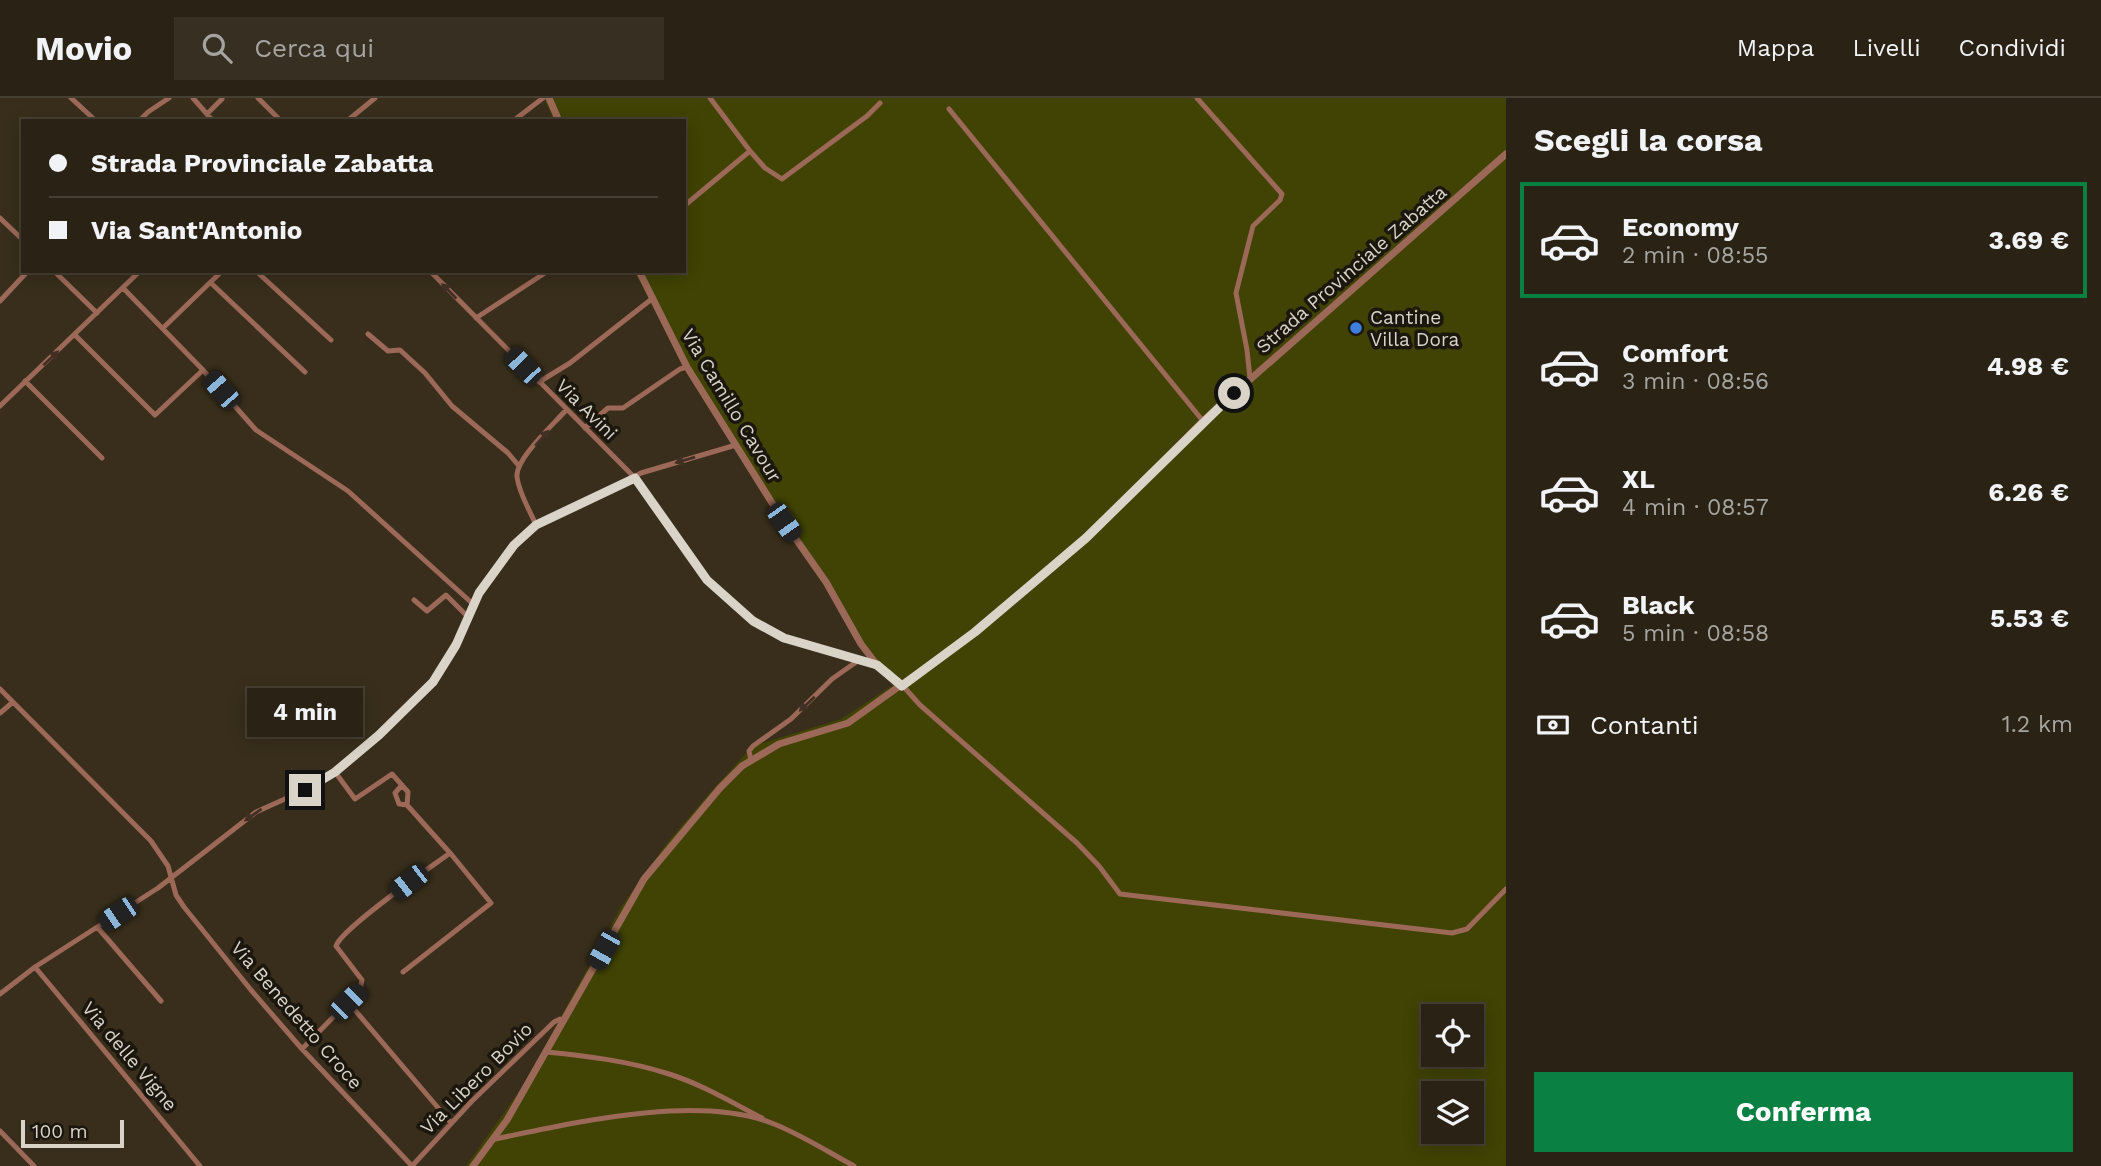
<!DOCTYPE html>
<html lang="it">
<meta charset="utf-8">
<style>
body{margin:0;font-family:"Work Sans",sans-serif;background:#362f22;color:#f1f3f6;height:100vh;display:flex;flex-direction:column;font-size:26px;white-space:nowrap}
*{box-sizing:border-box;margin:0}
p{font-size:23px;color:#a5a4a0}
.icon{flex:none;width:38px;height:38px;fill:none;stroke:currentColor;stroke-width:2;stroke-linecap:round;stroke-linejoin:round}
.map{position:relative;flex:1;overflow:hidden}
.drawer{display:flex;flex-direction:column;background:#2a2214;width:595px}
.drawer>*{flex:none}
.banner{position:absolute;left:21px;top:21px;width:665px;height:154px;border-radius:0px;box-shadow:0 4px 18px #0003,0 0 0 2px #463f34;display:grid;align-content:center;height:154px;padding:0 28px;background:#2a2214}
.fabs{position:absolute;left:1421px;top:906px;display:grid;gap:14px}
.fabs a{display:grid;place-items:center;width:63px;height:63px;border-radius:0px;background:#2a2214;box-shadow:0 4px 18px #0003,0 0 0 2px #463f34;font-size:35px}
.scale{position:absolute;left:21px;bottom:18px;width:103px;box-sizing:border-box;padding-left:7px;border:4px solid #d9d3c8;border-top:0;font-size:19px;line-height:24px;white-space:nowrap;color:#d9d3c8;-webkit-text-stroke:5px #1b170f;paint-order:stroke}
.end{position:absolute;width:32px;height:32px;margin:-16px;border:9px solid #d9d3c8;background:#111;box-shadow:0 0 0 4px #111}
.from{border-radius:50%}
.bubble{position:absolute;height:49px;border-radius:0px;background:#2a2214;box-shadow:0 4px 18px #0003,0 0 0 2px #463f34;font-size:23px;font-weight:700;line-height:49px;text-align:center}
.car{position:absolute;width:21px;height:42px;margin:-21px -10px;border-radius:9px;box-shadow:0 0 5px 2px #0007;background:linear-gradient(#222 24%,#8ab4d8 0 40%,#222 0 76%,#8ab4d8 0 86%,#222 0)}
.banner b{display:flex;align-items:center;gap:24px;height:66px;font-size:26px}
.banner b+b{border-top:2px solid #463f34}
.banner i{width:18px;height:18px;background:#f1f3f6}
ul{padding:0;list-style:none}
li{display:flex;align-items:center;gap:21px;height:116px;margin:0 14px 10px;padding:0 14px;border:4px solid transparent;border-radius:0px}
li div{flex:1}
li b{display:block;font-size:26px}
li em{font-style:normal;font-weight:700}
li.on{border-color:#0b8043}
li>.icon{width:63px;height:63px;stroke-width:1.5}
h2{padding:0 28px;font-size:32px;line-height:84px}
.pay{display:flex;align-items:center;gap:18px;height:77px;padding:0 28px;font-size:26px}
.pay p{margin-inline-start:auto}
.action{display:flex;gap:14px;margin-top:auto;padding:14px 28px}
.action a{flex:1;height:80px;border-radius:0px;background:#0b8043;color:#fff;font-size:28px;font-weight:700;line-height:80px;text-align:center}
header{display:flex;align-items:center;gap:42px;box-sizing:border-box;height:98px;padding:0 35px;background:#2a2214;border-bottom:2px solid #463f34}
header strong{font-size:33px}
nav{display:flex;gap:38px;margin-inline-start:auto;font-size:24px}
.search{width:490px;height:63px;background:#362f22;display:flex;align-items:center;gap:18px;box-sizing:border-box;padding:0 24px;border-radius:0px;color:#a5a4a0;font-size:26px}
main{display:flex;flex:1;min-height:0}
.map>svg:first-child{display:block}
</style>
<header>
<strong>Movio</strong>
<div class="search"><svg class="icon" aria-label="search" viewBox="0 0 24 24"><circle cx="10" cy="10" r="6"/><path d="M15 15l6 6"/></svg>Cerca qui</div>
<nav><a>Mappa</a><a>Livelli</a><a>Condividi</a></nav>
</header>
<main>
<div class="map">
<svg width="1506" height="1068" viewBox="0 0 1506 1068">
<rect width="100%" height="100%" fill="#382e1b"/>
<path fill="#404303" fill-rule="evenodd" d="M544 0H1506V1068H466L523 988 621 809 667 745 714 690 753 648 841 621 893 587 863 553 841 513 764 399 695 285 634 173H684V23H554ZM1433 919H1472V957H1433ZM1433 996H1472V1034H1433Z"/>
<g fill="none" stroke-linecap="round" stroke-linejoin="round">
<path stroke="#9c6958" stroke-width="5" d="M71 0 96 23
M193 0 213 23
M258 0 281 23
M1197 0 1282 96 1280 102 1253 128 1236 195 1247 252 1250 280
M949 11 1203 323
M207 16 222 1
M139 23 148 14 169 0
M347 23 375 0
M513 23 543 0
M750 53 765 70 782 81 867 18 880 5
M684 108 750 53 710 0
M0 120 23 142
M54 173 97 215
M256 173 331 242
M430 173 635 380 707 482 726 501 753 523 784 540 877 567
M211 185 305 274
M123 190 203 272 256 332 348 393 473 506
M0 203 28 173
M476 220 548 173
M163 230 222 173
M368 236 388 253 400 252 425 275 452 308 508 355 519 368
M75 237 155 317 203 272
M25 283 102 360
M539 284 570 265 653 200
M0 308 140 173
M585 330 608 310H623L680 271 687 269
M536 427C530 413 519 395 517 379 515 361 554 326 566 312
M414 502 427 513 446 497 468 519
M903 588 920 607 1077 745 1099 768 1120 796 1452 835 1467 831 1506 791
M0 591 151 743 168 768 176 797 184 809 251 892 302 951 412 1068
M0 615 13 604
M751 662 749 653 753 648 791 621 832 581 859 562
M335 674 355 701 392 676 408 694 407 707
M402 687 395 695 399 706 407 707 450 755C431 769 342 830 336 848L362 882 360 892 348 904 451 1025
M98 830 161 903
M35 869 200 1068
M403 874 491 805 451 756
M0 896 35 869 158 790 256 714 305 692 335 674 379 637 433 584 456 547 479 494 515 447 536 427 641 375 736 347
M302 951 348 904
M546 954C587 958 629 963 669 976 701 986 731 1004 762 1020
M0 1033 34 1068
M495 1041C573 1025 698 995 774 1026 802 1037 828 1054 854 1068
M412 1068 472 1003 554 924 560 921 564 923"/>
<path stroke="#9c6958" stroke-width="7" d="M549 0 559 23
M639 173 687 269 784 424 826 484 861 546 877 567 903 588
M473 1068 507 1022 644 781 720 690 742 668 779 646 848 625 975 534 1086 441 1203 323 1506 56"/>
</g>
<defs><path id="oneway-solid" d="M-6-.8H1V-3.2L6.5 0L1 3.2V.8H-6Z" transform="scale(1.75)"/></defs>
<g fill="#423025">
<use href="#oneway-solid" transform="translate(449 193) rotate(-135)"/>
<use href="#oneway-solid" transform="translate(51 260) rotate(-43)"/>
<use href="#oneway-solid" transform="translate(542 340) rotate(-49)"/>
<use href="#oneway-solid" transform="translate(685 362) rotate(164)"/>
<use href="#oneway-solid" transform="translate(807 606) rotate(137)"/>
<use href="#oneway-solid" transform="translate(253 717) rotate(145)"/>
</g>
<g fill="none" stroke-linecap="round" stroke-linejoin="round">
<path stroke="#d9d3c8" stroke-width="9" d="M305 692 335 674 379 637 433 584 456 547 479 495 514 447 536 427 635 380 707 482 753 523 784 540 877 567 902 588 975 534 1086 440 1234 295"/>
</g>
<circle fill="#3f7fe0" stroke="#1b170f" stroke-width="2.5" cx="1356" cy="230" r="7"/>
<g text-anchor="middle" stroke-width="7" stroke-linejoin="round" paint-order="stroke">
<g font-size="19" fill="#d9d3c8" stroke="#1b170f">
<text transform="translate(1351 171) rotate(-41)" y="7">Strada Provinciale Zabatta</text>
<text transform="translate(732 307) rotate(59)" y="7">Via Camillo Cavour</text>
<text transform="translate(587 311) rotate(45)" y="7">Via Avini</text>
<text transform="translate(297 917) rotate(49)" y="7">Via Benedetto Croce</text>
<text transform="translate(130 958) rotate(50)" y="7">Via delle Vigne</text>
<text transform="translate(476 980) rotate(-45)" y="7">Via Libero Bovio</text>
</g>
<g font-size="19" fill="#d9d3c8" stroke="#1b170f" text-anchor="start">
<text x="1370" y="226">Cantine<tspan x="1370" dy="22">Villa Dora</tspan></text>
</g>
</g>
</svg>
<div class="fabs">
<a><svg class="icon" aria-label="locate" viewBox="0 0 24 24"><circle cx="12" cy="12" r="6"/><path d="M12 2v4M12 18v4M2 12h4M18 12h4"/></svg></a>
<a><svg class="icon" aria-label="layers" viewBox="0 0 24 24"><path d="M12 4l9 5-9 5-9-5zM3 14l9 5 9-5"/></svg></a>
</div>
<div class="scale">100 m</div>
<i class="end from" style="left:1234px;top:295px"></i>
<i class="end" style="left:305px;top:692px"></i>
<div class="bubble" style="left:247px;top:590px;width:116px">4 min</div>
<i class="car" style="left:523px;top:268px;rotate:316deg"></i>
<i class="car" style="left:221px;top:292px;rotate:319deg"></i>
<i class="car" style="left:784px;top:424px;rotate:145deg"></i>
<i class="car" style="left:409px;top:784px;rotate:232deg"></i>
<i class="car" style="left:118px;top:816px;rotate:236deg"></i>
<i class="car" style="left:604px;top:852px;rotate:209deg"></i>
<i class="car" style="left:348px;top:904px;rotate:45deg"></i>
<div class="banner">
<b><i class="from"></i>Strada Provinciale Zabatta</b>
<b><i></i>Via Sant'Antonio</b>
</div>
</div>
<section class="drawer">
<h2>Scegli la corsa</h2>
<ul>
<li class="on"><svg class="icon" aria-label="car" viewBox="0 0 24 24"><path d="M5 17H2v-5l4-1 3-4h7l3 4 3 1v5h-3M9 17h6M6 11h13"/><circle cx="7" cy="17" r="2"/><circle cx="17" cy="17" r="2"/></svg><div><b>Economy</b><p>2 min · 08:55</p></div><em>3.69 €</em></li>
<li><svg class="icon" aria-label="car" viewBox="0 0 24 24"><path d="M5 17H2v-5l4-1 3-4h7l3 4 3 1v5h-3M9 17h6M6 11h13"/><circle cx="7" cy="17" r="2"/><circle cx="17" cy="17" r="2"/></svg><div><b>Comfort</b><p>3 min · 08:56</p></div><em>4.98 €</em></li>
<li><svg class="icon" aria-label="car" viewBox="0 0 24 24"><path d="M5 17H2v-5l4-1 3-4h7l3 4 3 1v5h-3M9 17h6M6 11h13"/><circle cx="7" cy="17" r="2"/><circle cx="17" cy="17" r="2"/></svg><div><b>XL</b><p>4 min · 08:57</p></div><em>6.26 €</em></li>
<li><svg class="icon" aria-label="car" viewBox="0 0 24 24"><path d="M5 17H2v-5l4-1 3-4h7l3 4 3 1v5h-3M9 17h6M6 11h13"/><circle cx="7" cy="17" r="2"/><circle cx="17" cy="17" r="2"/></svg><div><b>Black</b><p>5 min · 08:58</p></div><em>5.53 €</em></li>
</ul>
<div class="pay"><svg class="icon" aria-label="cash" viewBox="0 0 24 24"><path d="M3 7h18v10H3z"/><circle cx="12" cy="12" r="2"/></svg>Contanti<p>1.2 km</p></div>
<div class="action"><a>Conferma</a></div>
</section>
</main>
